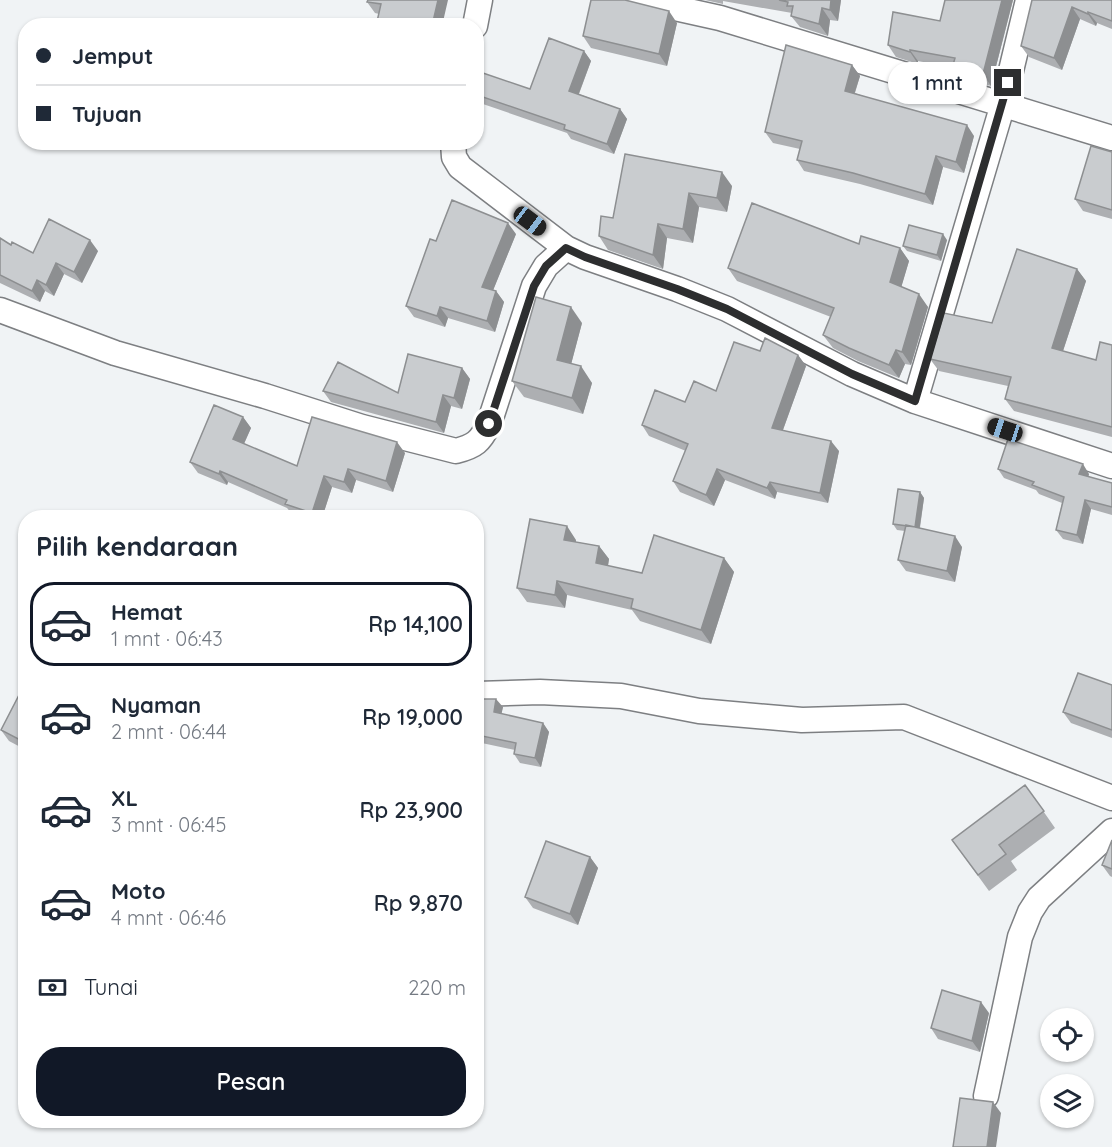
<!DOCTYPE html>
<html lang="id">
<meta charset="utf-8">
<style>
body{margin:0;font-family:Quicksand,sans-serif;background:#f6f6f7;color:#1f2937;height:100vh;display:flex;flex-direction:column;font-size:22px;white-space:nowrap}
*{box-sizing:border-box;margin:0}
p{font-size:20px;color:#747a83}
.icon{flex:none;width:33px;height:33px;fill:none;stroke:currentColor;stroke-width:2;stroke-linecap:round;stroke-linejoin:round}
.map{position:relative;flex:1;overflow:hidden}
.details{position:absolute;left:18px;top:510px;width:466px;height:618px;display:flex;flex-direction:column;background:#fff;border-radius:24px;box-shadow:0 2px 4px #0004}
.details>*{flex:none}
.banner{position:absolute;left:18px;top:18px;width:466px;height:132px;border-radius:24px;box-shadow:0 2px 4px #0004;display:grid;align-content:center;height:132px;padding:0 18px;background:#fff}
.tools{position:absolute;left:1040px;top:1008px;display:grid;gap:12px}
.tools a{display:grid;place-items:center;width:54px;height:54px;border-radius:50%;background:#fff;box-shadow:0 2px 4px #0004;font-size:30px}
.end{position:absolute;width:27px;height:27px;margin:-14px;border:8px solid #2d2e2f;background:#fff;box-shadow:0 0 0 3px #fff}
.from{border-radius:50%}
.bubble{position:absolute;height:42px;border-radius:21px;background:#fff;box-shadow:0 2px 4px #0004;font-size:20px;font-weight:600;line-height:42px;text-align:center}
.car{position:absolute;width:18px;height:36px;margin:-18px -9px;border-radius:8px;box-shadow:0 0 4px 2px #0007;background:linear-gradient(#222 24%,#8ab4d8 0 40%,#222 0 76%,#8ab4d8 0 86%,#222 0)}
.banner b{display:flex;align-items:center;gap:21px;height:57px;font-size:22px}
.banner b+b{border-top:2px solid #e0e1e3}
.banner i{width:15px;height:15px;background:#1f2937}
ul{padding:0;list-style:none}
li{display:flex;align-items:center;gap:18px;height:84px;margin:0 12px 9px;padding:0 6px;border:3px solid transparent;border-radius:24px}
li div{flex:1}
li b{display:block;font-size:22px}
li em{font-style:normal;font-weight:600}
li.selected{border-color:#111827}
li>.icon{width:54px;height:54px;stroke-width:1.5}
h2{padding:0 18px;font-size:27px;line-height:72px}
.pay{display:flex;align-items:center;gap:15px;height:66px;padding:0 18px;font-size:22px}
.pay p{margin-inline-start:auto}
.action{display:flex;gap:12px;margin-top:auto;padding:12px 18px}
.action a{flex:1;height:69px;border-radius:24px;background:#111827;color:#fff;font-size:24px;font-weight:600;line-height:69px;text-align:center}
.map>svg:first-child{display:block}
</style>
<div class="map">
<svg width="1112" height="1147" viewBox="0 0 1112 1147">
<rect width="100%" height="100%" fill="#f0f3f5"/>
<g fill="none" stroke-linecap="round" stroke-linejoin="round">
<defs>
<path id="street" d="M639 0 720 18 1112 138
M475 26 480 0
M453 142 454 157 460 167 566 248 585 257 677 289 727 309 852 374 915 401 1112 466
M0 310 115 353 265 396 362 427 456 451C475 446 480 442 489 424L534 286 546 266 566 248
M915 401 1003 104 1028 0
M477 694 540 692 621 696 699 711 802 720 904 717 1112 798
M986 1096 1020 937 1030 912 1039 898 1112 831"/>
</defs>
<use href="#street" stroke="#7d7f82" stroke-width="27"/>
<use href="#street" stroke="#fff" stroke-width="24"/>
</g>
<path fill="#adafb2" d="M448 0 379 14 375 13 367 2Z
M705 0H841L838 21 830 20 828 36 800 27 791 16 792 13 723 1V4Z
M945 0H1013L991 86 961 77 954 68 918 61V64L896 57 888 45 940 21Z
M1032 0H1112V29L1097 23 1096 26 1080 19 1062 70 1029 57 1021 46Z
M677 23 667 66 591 48 583 36Z
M584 51 591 61 579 94 620 109 627 119 614 154 571 139 567 133 480 103 477 99V81L530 89Z
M852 65 860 76 855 93 974 136 964 173 943 167 933 205 860 184 804 171 797 160 800 149 773 143 765 132Z
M1112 152V219L1083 211 1075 199Z
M625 154 732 186 727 212 699 207 693 243 667 238 663 269 608 250 599 236 613 218Z
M516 234 493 290 496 291 504 302 495 332 448 318 445 327 414 317 406 306 436 241Z
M0 238 11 245 33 253 98 251 82 283 64 274 54 296 45 291 40 302 0 283Z
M947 240 941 261 907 251 903 246Z
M859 244 900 248 909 261 901 287 928 307 911 365 905 364 899 378 858 361 833 348 823 335 831 317 737 281 728 268Z
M1077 269 1086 281 1063 351 1096 360 1112 345V437L1014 411 1005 399 1008 386 939 371 930 359 992 323Z
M582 323 571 364 592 383 583 414 524 397 512 381Z
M760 351 798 355 806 366 783 430 839 451 828 503 777 492 775 499 725 480 714 506 680 492 673 481 686 451 649 436 642 425 685 402 716 391Z
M462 368 470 379 462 409 451 406 444 433 331 402 323 391 398 393Z
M243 417 251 428 244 444 297 466 405 453 393 492 356 480 352 493 332 487 322 518H299L293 515 287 508 228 482 227 485 198 473 190 462Z
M998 469 1089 474 1088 477 1112 483V515L1091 509 1083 544 1063 539 1056 530 1062 503 1039 494 1036 490 1004 478Z
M920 492 924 498 920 528 962 547 955 582 906 571 898 560 905 531 897 530 893 524Z
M576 540V542L599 546 609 559 608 566 642 573 724 558 734 572 711 644 640 621 632 610 567 595 565 608 527 602 517 588Z
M1112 685V738L1071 723 1063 712Z
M26 699V750L9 741 1 730Z
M477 699 503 707 501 714 543 723 549 732 541 767 520 763 514 754 515 750 477 742Z
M1025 785 1055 828 1011 861 1017 870 989 891 952 840Z
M1112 840V877L1110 876 1102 865Z
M590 857 598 868 578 925 533 908 525 897Z
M989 1013 980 1052 938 1039 931 1028Z"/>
<path fill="#8d8f91" d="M438 0H448L442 26H432Z
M831 0H841L838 21 830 10Z
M1002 0H1013L991 86 983 74Z
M1072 7 1080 19 1062 70 1054 58Z
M822 8 830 20 828 36 819 24Z
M669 11 677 23 667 66 659 54Z
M1088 12 1097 23 1096 26 1088 14Z
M910 50 918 61V64L910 52Z
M584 51 591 61 576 101 569 91Z
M852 65 860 76 852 101 845 91Z
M620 109 627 119 614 154 607 144Z
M967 125 974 136 964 173 956 162Z
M936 156 943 167 933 205 925 194Z
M722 172 732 186 727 212 717 198Z
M689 193 699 207 693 243 683 229Z
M508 223 516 234 490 298 482 287Z
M658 224 667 238 663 269 653 255Z
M943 234 947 240 941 261 937 255Z
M90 240 98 251 82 283 74 272Z
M900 248 909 261 899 295 890 282Z
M56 263 64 274 54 296 46 285Z
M1077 269 1086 281 1060 360 1052 348Z
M37 280 45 291 40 302 32 291Z
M496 291 504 302 495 332 487 321Z
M919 294 928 307 911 365 902 352Z
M440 307 448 318 445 327 437 316Z
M571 307 582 323 568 376 557 360Z
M896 350 905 364 899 378 889 365Z
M798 355 806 366 780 438 772 428Z
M581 366 592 383 583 414 572 398Z
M462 368 470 379 462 409 454 398Z
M443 395 451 406 444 433 436 422Z
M243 417 251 428 241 450 233 439Z
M831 441 839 451 828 503 820 493Z
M397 442 405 453 393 492 386 481Z
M1083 464 1089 474 1086 484 1079 474Z
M348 469 356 480 352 493 344 482Z
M717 469 725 480 714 506 706 495Z
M220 471 228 482 227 485 219 474Z
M324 476 332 487 322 518H315L312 513Z
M770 482 777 492 775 499 767 488Z
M920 492 924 498 919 532 915 527Z
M1085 500 1091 509 1083 544 1077 535Z
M567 526 576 540 574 554 564 540Z
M955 536 962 547 955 582 947 571Z
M599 546 609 559 606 577 596 563Z
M724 558 734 572 711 644 701 630Z
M557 581 567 595 565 608 555 595Z
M496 699 503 707 500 721 494 712Z
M543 723 549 732 541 767 535 758Z
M590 857 598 868 578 925 570 914Z
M981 1002 989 1013 980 1052 972 1041Z
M993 1102 1001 1113 996 1147H987Z"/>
<path fill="#c9cccf" stroke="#8d8f91" stroke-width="1.5" d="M368 0H438L432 26H376L381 4 367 2Z
M591 0H625L669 11 659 54 583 36Z
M779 0H831L830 10 822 8 819 24 791 16 793 6H787L788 2Z
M945 0H1002L983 74 953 65 955 58 910 50V52L888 45 893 12 940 21Z
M1032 0H1112V21L1088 12V14L1072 7 1054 58 1021 46Z
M549 38 584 51 569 91 620 109 607 144 564 129 565 125 477 95V81L480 72 530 89Z
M786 45 852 65 845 91 967 125 956 162 936 156 925 194 853 173 797 160 802 141 765 132Z
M1091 146 1112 152V210L1075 199Z
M625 154 722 172 717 198 689 193 683 229 658 224 653 255 599 236 601 216 613 218Z
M452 200 508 223 482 287 496 291 487 321 440 307 437 316 406 306 430 239 436 241Z
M752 203 859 244 861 236 900 248 890 282 919 294 902 352 896 350 889 365 849 348 823 335 834 308 728 268Z
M49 219 90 240 74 272 56 263 46 285 37 280 32 291 0 275V238L11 245 12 242 33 253Z
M909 225 943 234 937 255 903 246Z
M1017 249 1077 269 1052 348 1096 360 1100 342 1112 345V427L1005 399 1011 377 930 359 944 313 992 323Z
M536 297 571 307 557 360 581 366 572 398 512 381Z
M765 338 798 355 772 428 831 441 820 493 770 482 767 488 717 469 706 495 673 481 688 444 642 425 655 390 685 402 694 381 716 391 734 342 760 351Z
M408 354 462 368 454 398 443 395 436 422 323 391 338 362 398 393Z
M214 405 243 417 233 439 297 466 312 417 397 442 386 481 348 469 344 482 324 476 312 513 285 504 287 500 220 471 219 474 190 462Z
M1008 439 1083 464 1079 474 1112 483V507L1085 500 1077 535 1056 530 1064 497 1032 485 1034 482 998 469Z
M898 489 920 492 915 527 893 524Z
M530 519 567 526 564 540 599 546 596 563 642 573 654 535 724 558 701 630 631 608 633 599 557 581 555 595 517 588Z
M906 525 955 536 947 571 898 560Z
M1078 673 1112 685V730L1063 712Z
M19 695 26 699V743L1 730Z
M477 699H496L494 712 543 723 535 758 514 754 516 743 477 735Z
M1025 785 1044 811 999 845 1006 854 978 875 952 840Z
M1112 840V869L1102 865Z
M546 841 590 857 570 914 525 897Z
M942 990 981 1002 972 1041 931 1028Z
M960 1098 993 1102 987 1147H953Z"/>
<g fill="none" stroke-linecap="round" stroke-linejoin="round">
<path stroke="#2d2e2f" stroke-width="8" d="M489 424 534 286 546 266 566 248 585 257 677 289 727 309 852 374 915 401 1008 83"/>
</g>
</svg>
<div class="tools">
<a><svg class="icon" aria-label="locate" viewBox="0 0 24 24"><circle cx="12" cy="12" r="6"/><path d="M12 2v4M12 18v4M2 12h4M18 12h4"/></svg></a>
<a><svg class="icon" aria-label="layers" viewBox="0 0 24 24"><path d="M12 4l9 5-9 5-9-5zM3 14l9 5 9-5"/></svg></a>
</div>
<i class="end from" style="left:489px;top:424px"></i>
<i class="end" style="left:1008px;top:83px"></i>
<div class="bubble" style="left:888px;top:62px;width:99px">1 mnt</div>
<i class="car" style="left:530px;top:221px;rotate:127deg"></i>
<i class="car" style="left:1005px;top:430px;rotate:288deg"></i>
<div class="banner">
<b><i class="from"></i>Jemput</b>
<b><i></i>Tujuan</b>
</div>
<section class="details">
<h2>Pilih kendaraan</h2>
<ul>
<li class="selected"><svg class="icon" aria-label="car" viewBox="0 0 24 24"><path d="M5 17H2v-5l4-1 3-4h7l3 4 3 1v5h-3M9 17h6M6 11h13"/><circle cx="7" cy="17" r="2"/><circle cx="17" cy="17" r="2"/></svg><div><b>Hemat</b><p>1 mnt · 06:43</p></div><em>Rp 14,100</em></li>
<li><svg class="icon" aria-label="car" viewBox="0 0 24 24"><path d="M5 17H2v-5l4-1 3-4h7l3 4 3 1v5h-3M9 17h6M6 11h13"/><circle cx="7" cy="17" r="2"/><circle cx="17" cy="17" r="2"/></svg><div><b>Nyaman</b><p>2 mnt · 06:44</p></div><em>Rp 19,000</em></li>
<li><svg class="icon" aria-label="car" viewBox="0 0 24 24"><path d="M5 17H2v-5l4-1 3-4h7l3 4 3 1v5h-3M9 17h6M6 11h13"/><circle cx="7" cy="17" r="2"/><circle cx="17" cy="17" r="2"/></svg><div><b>XL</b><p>3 mnt · 06:45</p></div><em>Rp 23,900</em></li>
<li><svg class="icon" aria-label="car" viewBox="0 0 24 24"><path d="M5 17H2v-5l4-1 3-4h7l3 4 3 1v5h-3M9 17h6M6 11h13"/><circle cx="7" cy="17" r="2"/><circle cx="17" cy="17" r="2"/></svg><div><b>Moto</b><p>4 mnt · 06:46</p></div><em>Rp 9,870</em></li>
</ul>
<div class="pay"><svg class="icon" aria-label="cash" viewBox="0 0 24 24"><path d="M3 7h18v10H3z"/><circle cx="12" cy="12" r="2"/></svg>Tunai<p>220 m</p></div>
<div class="action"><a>Pesan</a></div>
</section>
</div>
